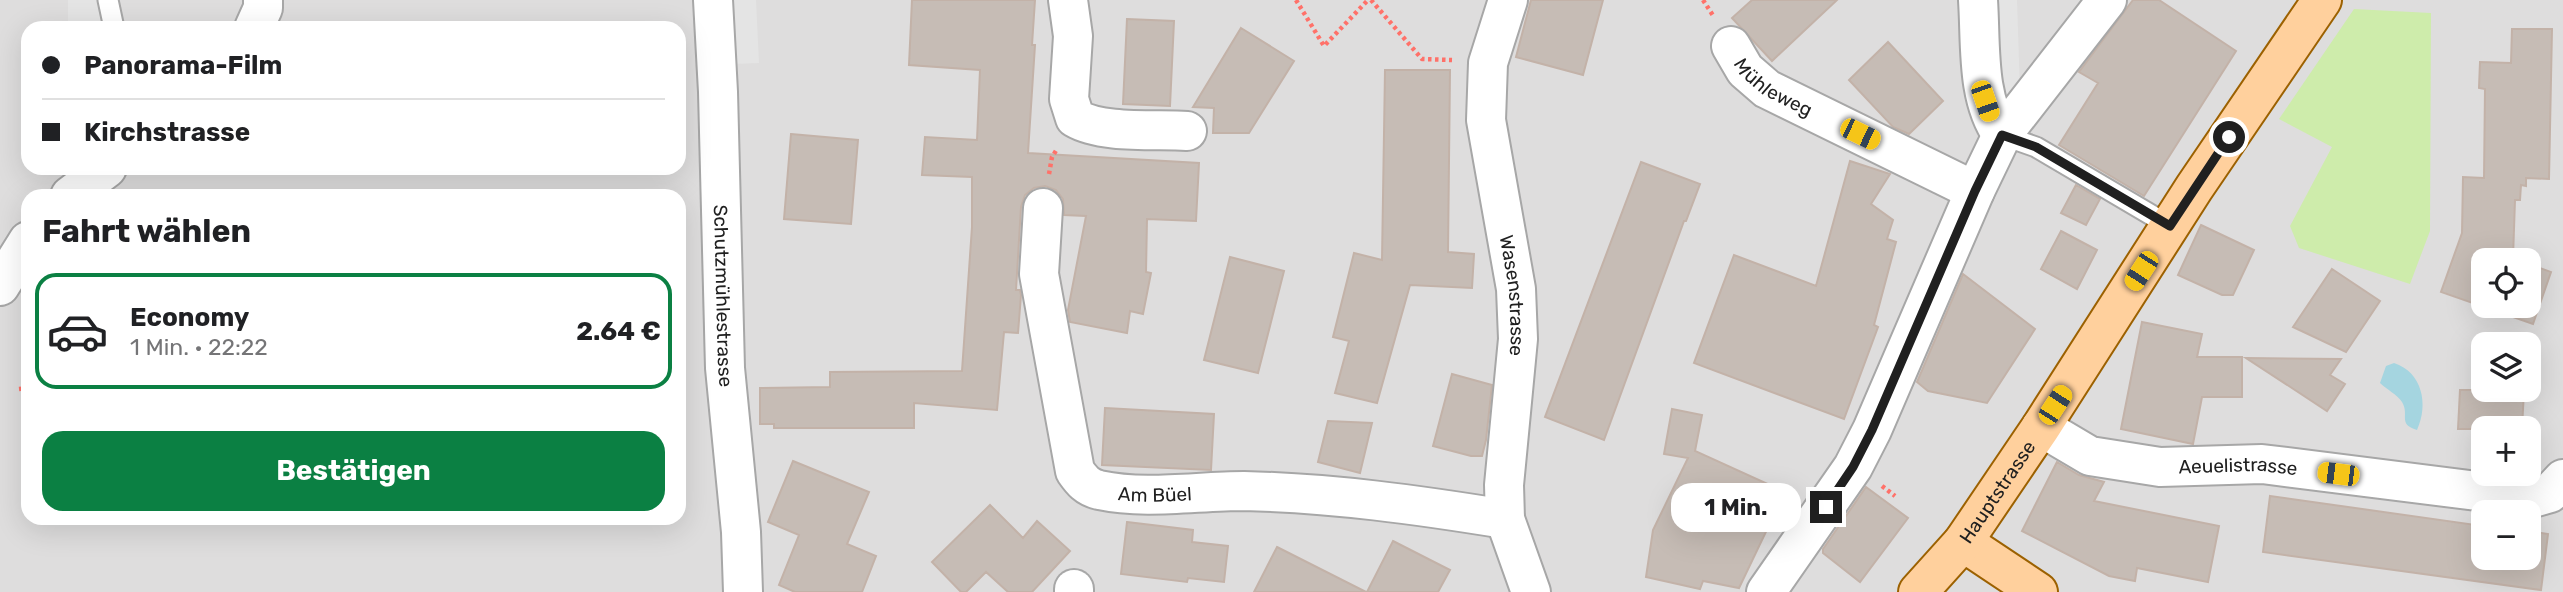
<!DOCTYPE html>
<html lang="de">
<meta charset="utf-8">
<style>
body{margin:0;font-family:Rubik,sans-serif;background:#f6f6f6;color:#202124;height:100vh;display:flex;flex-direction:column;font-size:26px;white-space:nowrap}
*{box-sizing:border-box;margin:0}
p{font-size:23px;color:#757577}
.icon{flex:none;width:38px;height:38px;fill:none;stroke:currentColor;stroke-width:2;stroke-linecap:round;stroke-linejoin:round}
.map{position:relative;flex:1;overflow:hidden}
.drawer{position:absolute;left:21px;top:189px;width:665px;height:336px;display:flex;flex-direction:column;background:#fff;border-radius:21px;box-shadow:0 7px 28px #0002}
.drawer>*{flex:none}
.top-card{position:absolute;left:21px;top:21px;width:665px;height:154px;border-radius:21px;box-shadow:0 7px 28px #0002;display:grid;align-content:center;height:154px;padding:0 21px;background:#fff}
.fabs{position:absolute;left:2471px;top:248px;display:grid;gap:14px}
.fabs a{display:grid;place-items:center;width:70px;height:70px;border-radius:14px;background:#fff;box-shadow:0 7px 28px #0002;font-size:35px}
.end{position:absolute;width:32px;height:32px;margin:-16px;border:9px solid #202020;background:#fff;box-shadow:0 0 0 4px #fff}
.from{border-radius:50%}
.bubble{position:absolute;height:49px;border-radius:21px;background:#fff;box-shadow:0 7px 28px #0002;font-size:23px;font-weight:700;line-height:49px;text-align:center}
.car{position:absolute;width:21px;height:42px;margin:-21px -10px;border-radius:9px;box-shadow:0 0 5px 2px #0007;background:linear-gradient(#f5c518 24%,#345 0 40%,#f5c518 0 76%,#345 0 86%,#f5c518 0)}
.top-card b{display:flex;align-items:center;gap:24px;height:66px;font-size:26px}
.top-card b+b{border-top:2px solid #e0e0e0}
.top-card i{width:18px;height:18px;background:#202124}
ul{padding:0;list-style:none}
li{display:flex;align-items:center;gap:21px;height:116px;margin:0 14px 10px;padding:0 7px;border:4px solid transparent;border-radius:21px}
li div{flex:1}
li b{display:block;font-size:26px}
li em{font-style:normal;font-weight:700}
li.current{border-color:#0b8043}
li>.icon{width:63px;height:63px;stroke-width:1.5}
h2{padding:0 21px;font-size:32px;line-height:84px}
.primary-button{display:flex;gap:14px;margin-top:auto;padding:14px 21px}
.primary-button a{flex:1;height:80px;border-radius:21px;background:#0b8043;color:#fff;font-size:28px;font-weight:700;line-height:80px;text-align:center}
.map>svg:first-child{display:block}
</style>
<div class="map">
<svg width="2563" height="592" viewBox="0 0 2563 592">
<rect width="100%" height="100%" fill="#f1ede6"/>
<path fill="#dedddd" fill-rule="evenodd" d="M0 0H2563V592H0ZM28 28H679V168H28ZM28 196H679V518H28ZM2483 261H2529V306H2483ZM2483 345H2529V390H2483ZM2483 429H2529V474H2483ZM2483 513H2529V558H2483Z"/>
<path fill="#ceecab" d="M2354 9 2431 13 2430 231 2410 284 2299 248 2290 226 2332 147 2279 119Z"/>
<path fill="#e4e4e4" d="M68 0H99L101 28 68 22Z
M730 0H756L759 63 733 64Z
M1989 0H2017L2020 93 1994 102Z"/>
<path fill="#a5d5e0" d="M2394 363C2422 372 2429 404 2417 430 2397 424 2410 415 2402 402 2398 395 2386 389 2380 383L2386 366Z"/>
<path fill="#c6bcb5" stroke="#c3b2a8" stroke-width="2" d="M912 0H1035L1032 45H1035L1028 153 1199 163 1196 221 1147 219 1146 272 1151 273 1143 314 1130 311 1127 333 1070 322 1068 310 1086 216 1064 215 1063 199 1056 190 1045 186 1034 188 1025 195 1021 207 1016 290H1020L1021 295 1018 333 1004 332 997 410 914 403V428H774V424H760V388L830 387V372L962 371 972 227V177L922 175 925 137 977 140 980 70 909 65Z
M1531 0H1603L1583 75 1516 57Z
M1752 0H1837L1772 61 1732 18Z
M2133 0H2159L2236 51 2144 196 2059 145 2098 83 2079 72Z
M1127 19 1174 21 1170 106 1123 104Z
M1241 28 1294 61 1249 133H1213L1214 108 1193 107Z
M2512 29H2552L2549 179 2526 178V186L2521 185 2520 200H2515L2513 258 2520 261H2483V306H2529V264L2551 272 2533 324 2441 292 2462 233 2463 177 2484 178 2485 89 2479 88 2480 62 2511 63Z
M1888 42 1943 101 1909 134 1893 127 1849 80Z
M1385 70H1450L1448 252 1474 254 1472 288 1410 285 1377 403 1335 393 1349 341 1333 337 1354 253 1382 260Z
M791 134 858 140 851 224 784 219Z
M1850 161 1890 174 1871 204 1893 220 1887 239 1896 242 1874 325 1878 327 1844 419 1694 363 1734 255 1816 286Z
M1641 162 1700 184 1686 221H1684L1604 440 1545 417Z
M2076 185 2100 199 2086 225 2061 213Z
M2201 225 2254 250 2233 295H2222L2178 275Z
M2061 231 2097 250 2077 289 2041 269Z
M1230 257 1284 271 1258 373 1204 360Z
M2332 269 2380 301 2346 352 2293 327Z
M1963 274 2035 329 1987 403 1928 391 1917 382Z
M2142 322 2202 334 2197 357H2242V397H2202L2193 444 2121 429Z
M2246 358 2341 359 2330 375 2345 384 2327 411Z
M1452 374 1492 385 1486 440 1482 456H1471L1433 446Z
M2460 390H2524L2522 429H2458Z
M1105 408 1214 414 1211 470 1102 465Z
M1672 409 1702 415 1695 451 1785 492 1739 588 1703 581 1700 589 1646 577 1653 530 1688 458 1664 454Z
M1328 421 1372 423 1360 473 1318 462Z
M793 461 869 492 847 544 876 556 862 592H795L779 585 799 535 768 522Z
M2057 462 2079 475 2104 482 2094 501 2219 526 2208 582 2137 568 2135 581 2109 576 2022 531Z
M1866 487 1908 518 1860 582 1823 553V549Z
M2270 496 2483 526V558H2529V531L2548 534 2541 590 2263 552Z
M990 505 1023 538 1037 521 1070 551 1032 592H1008L986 572 966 592H961L932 562Z
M1127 522 1193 530 1192 542 1228 546 1224 582 1188 578 1187 582 1121 574Z
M1393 541 1450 570 1438 592H1367Z
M1277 547 1366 592H1254Z"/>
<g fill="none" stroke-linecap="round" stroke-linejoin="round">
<defs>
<path id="service" d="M108 0 114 28
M2002 135 2036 147 2170 226"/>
<g id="minor">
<path id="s1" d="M713 0 718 92 725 368 741 532 743 592"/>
<path d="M1068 0 1073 36 1069 99 1075 118C1102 134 1155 129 1187 131"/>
<path id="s2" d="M1508 0 1488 63 1486 120 1516 289 1518 339 1504 485 1505 519 1531 592"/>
<path d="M1978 0C1981 45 1976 98 2002 135"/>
<path id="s3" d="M1731 46 1745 70 1767 89 1975 191"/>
<path id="s4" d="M1043 208 1039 274 1075 471C1082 481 1087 487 1099 490 1146 500 1196 491 1244 491 1332 493 1419 505 1505 519"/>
<path id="s5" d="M2041 427 2090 456 2160 467 2262 464 2533 498 2550 493 2563 479"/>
<path d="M1074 592V589"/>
<path d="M1766 592 1853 467 1872 430 1975 191 2002 135 2107 0"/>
</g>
<path id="tertiary" d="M254 28 263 8V0
M70 196 107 168
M0 286 28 241"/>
<g id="primary">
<path d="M1963 542 2038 592"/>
<path id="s6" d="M1918 592 1963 542 2041 427 2194 188 2322 0"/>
</g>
</defs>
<use href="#service" stroke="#a7a7a7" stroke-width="23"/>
<use href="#minor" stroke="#a7a7a7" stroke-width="42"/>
<use href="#tertiary" stroke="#a7a7a7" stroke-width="42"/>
<use href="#primary" stroke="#9c6100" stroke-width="42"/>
<path stroke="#ff7169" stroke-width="4.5" stroke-dasharray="3.5 3.5" stroke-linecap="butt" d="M1296 0 1324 46 1368 0
M1371 0 1422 59 1452 60
M1703 0 1714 17
M1049 174 1052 157 1057 149
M19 389 28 388
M1882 486 1895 496"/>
<use href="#service" stroke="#fff" stroke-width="19"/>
<use href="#minor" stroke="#fff" stroke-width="38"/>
<use href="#tertiary" stroke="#fff" stroke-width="38"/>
<use href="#primary" stroke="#ffd09d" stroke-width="38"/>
</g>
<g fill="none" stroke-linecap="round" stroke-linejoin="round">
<path stroke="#202020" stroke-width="9" d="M1826 507 1853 467 1872 430 1975 191 2002 135 2036 147 2170 226 2229 137"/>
</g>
<g text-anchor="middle" stroke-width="7" stroke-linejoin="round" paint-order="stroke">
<g font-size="19" fill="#202020" stroke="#fff">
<text dy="7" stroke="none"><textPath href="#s3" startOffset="61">Mühleweg</textPath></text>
<text dy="7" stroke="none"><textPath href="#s1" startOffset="296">Schutzmühlestrasse</textPath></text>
<text dy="7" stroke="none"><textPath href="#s2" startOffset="301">Wasenstrasse</textPath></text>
<text dy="7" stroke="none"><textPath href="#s5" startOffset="206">Aeuelistrasse</textPath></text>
<text dy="7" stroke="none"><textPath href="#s6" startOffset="128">Hauptstrasse</textPath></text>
<text dy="7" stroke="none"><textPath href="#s4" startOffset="354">Am Büel</textPath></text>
</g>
</g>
</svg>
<div class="fabs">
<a><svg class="icon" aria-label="locate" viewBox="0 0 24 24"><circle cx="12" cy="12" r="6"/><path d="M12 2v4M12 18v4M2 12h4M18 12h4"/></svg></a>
<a><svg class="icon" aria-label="layers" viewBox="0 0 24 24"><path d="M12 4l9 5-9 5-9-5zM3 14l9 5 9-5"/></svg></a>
<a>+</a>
<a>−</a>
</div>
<i class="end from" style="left:2229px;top:137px"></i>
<i class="end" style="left:1826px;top:507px"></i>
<div class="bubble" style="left:1671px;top:483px;width:130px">1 Min.</div>
<i class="car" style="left:1985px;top:101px;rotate:161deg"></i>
<i class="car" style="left:1860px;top:134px;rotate:116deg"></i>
<i class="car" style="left:2141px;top:271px;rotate:213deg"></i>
<i class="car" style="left:2055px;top:405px;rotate:33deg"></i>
<i class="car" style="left:2338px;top:474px;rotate:277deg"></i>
<div class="top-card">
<b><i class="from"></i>Panorama-Film</b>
<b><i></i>Kirchstrasse</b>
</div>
<section class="drawer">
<h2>Fahrt wählen</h2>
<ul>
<li class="current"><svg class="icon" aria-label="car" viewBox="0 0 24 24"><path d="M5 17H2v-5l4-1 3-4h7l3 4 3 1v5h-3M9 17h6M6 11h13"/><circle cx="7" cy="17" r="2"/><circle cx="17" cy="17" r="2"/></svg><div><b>Economy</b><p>1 Min. · 22:22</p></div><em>2.64 €</em></li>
</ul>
<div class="primary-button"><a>Bestätigen</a></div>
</section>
</div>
